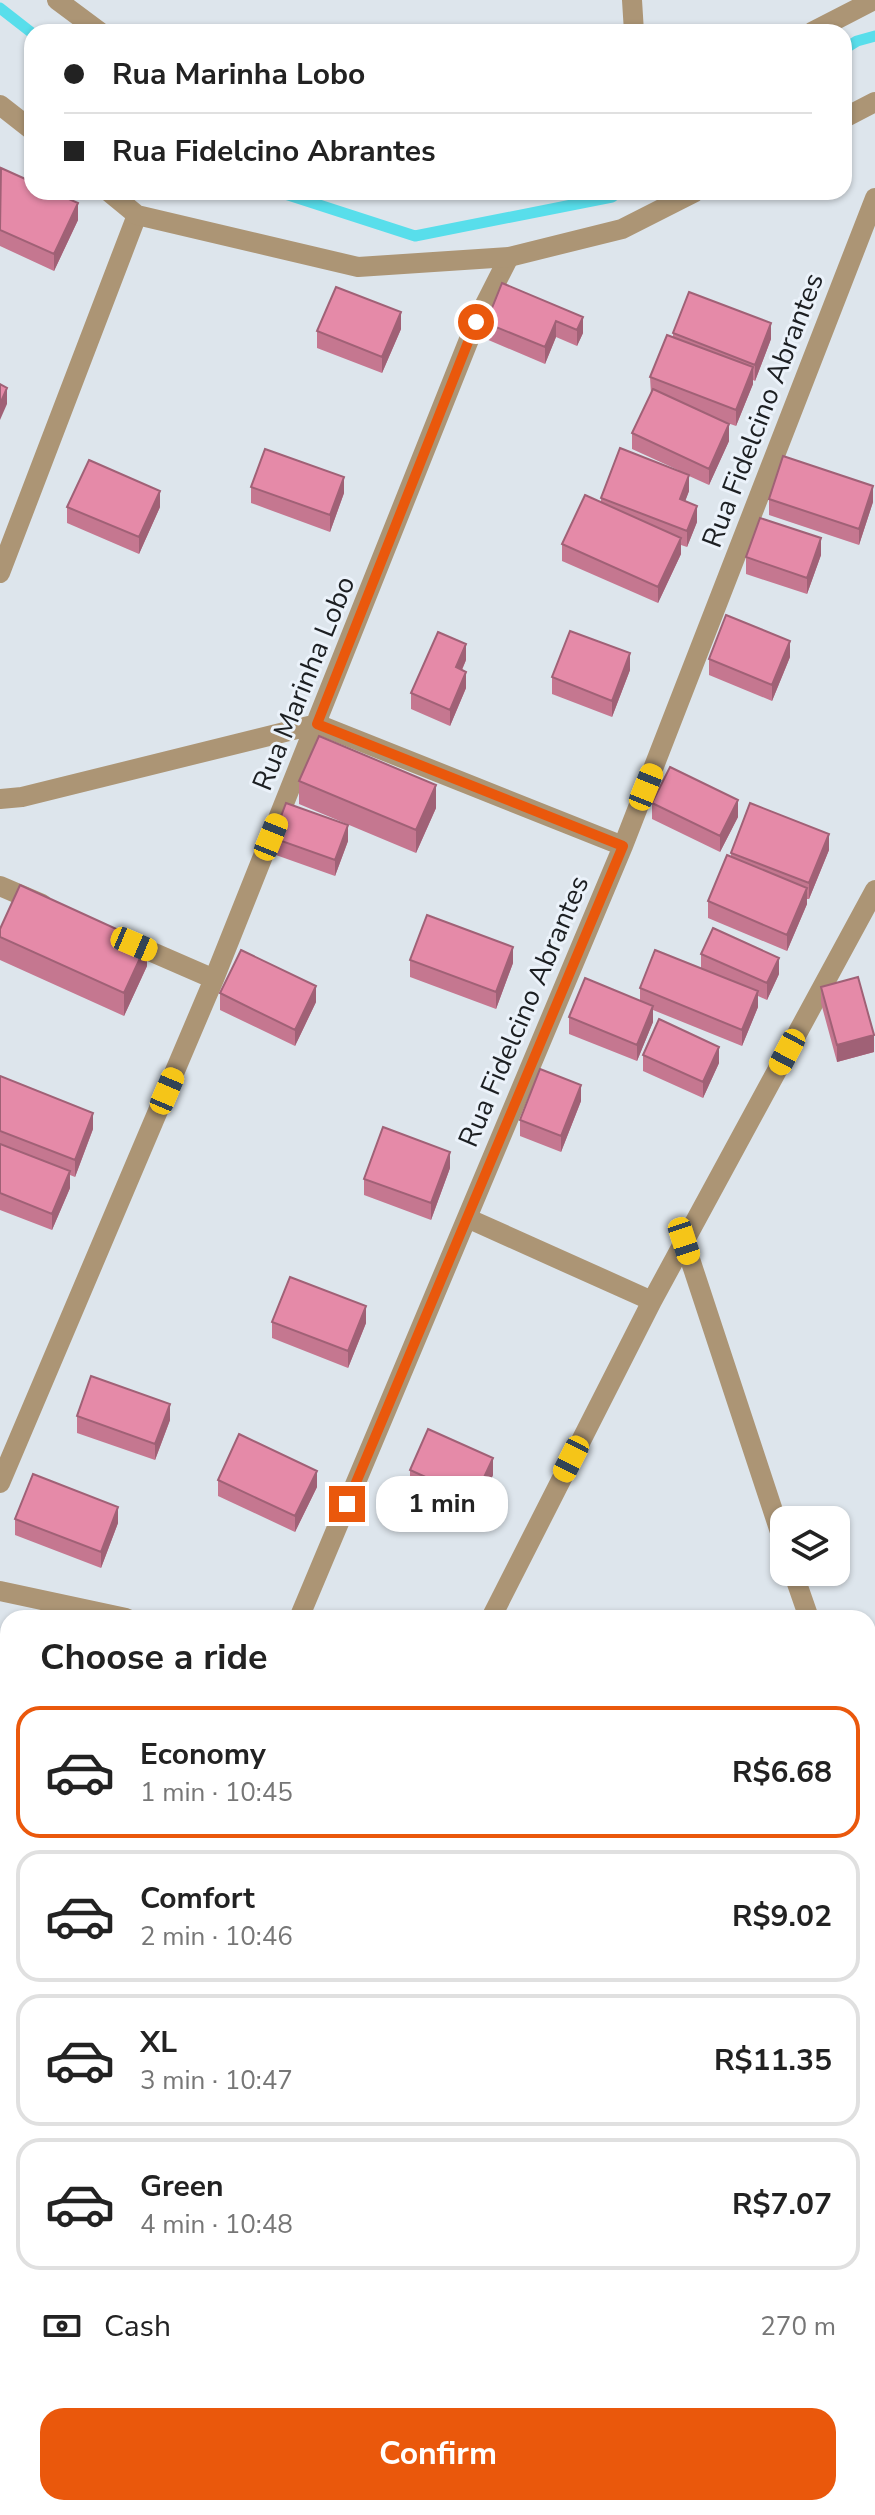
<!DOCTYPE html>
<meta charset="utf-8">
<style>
body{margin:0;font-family:"Nunito Sans",sans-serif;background:#f2f2f2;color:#222;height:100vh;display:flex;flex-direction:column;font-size:30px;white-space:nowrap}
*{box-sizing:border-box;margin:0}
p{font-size:26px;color:#767676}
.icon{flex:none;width:44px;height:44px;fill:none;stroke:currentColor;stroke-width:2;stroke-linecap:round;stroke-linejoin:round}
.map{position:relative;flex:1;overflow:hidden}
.details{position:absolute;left:0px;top:1610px;width:876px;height:906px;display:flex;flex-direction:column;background:#fff;border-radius:24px 24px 0 0;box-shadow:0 2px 6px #0004}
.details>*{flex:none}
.guide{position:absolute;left:24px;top:24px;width:828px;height:176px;border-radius:24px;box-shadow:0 2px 6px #0004;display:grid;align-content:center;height:176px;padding:0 40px;background:#fff}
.controls{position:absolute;left:770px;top:1506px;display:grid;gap:16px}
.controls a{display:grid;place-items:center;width:80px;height:80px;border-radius:16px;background:#fff;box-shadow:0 2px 6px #0004;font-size:40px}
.end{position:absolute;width:36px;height:36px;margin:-18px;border:10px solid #ea580c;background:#fff;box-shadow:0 0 0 4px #fff}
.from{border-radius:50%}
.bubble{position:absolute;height:56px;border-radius:24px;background:#fff;box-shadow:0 2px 6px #0004;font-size:26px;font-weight:700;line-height:56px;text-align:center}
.car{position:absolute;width:24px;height:48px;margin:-24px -12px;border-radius:10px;box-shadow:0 0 6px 2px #0007;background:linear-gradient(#f5c518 24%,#345 0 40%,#f5c518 0 76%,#345 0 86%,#f5c518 0)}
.guide b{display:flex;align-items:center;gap:28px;height:76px;font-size:30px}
.guide b+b{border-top:2px solid #e0e0e0}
.guide i{width:20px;height:20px;background:#222}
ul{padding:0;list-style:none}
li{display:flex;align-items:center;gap:24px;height:132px;margin:0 16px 12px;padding:0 24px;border:4px solid #e0e0e0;border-radius:24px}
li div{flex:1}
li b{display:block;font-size:30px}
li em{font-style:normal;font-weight:700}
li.current{border-color:#ea580c}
li>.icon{width:72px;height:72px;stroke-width:1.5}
h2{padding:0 40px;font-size:36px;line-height:96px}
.pay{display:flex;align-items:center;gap:20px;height:88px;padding:0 40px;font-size:30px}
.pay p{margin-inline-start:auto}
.action{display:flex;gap:16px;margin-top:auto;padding:16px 40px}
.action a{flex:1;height:92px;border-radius:24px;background:#ea580c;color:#fff;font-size:32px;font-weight:700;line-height:92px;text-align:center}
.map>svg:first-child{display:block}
</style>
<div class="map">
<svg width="875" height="2515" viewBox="0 0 875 2515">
<rect width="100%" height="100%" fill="#dde5ec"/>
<path fill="#c2c688" d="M72 2508H168L189 2512 188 2515H71Z
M488 2508H785L795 2515H486Z"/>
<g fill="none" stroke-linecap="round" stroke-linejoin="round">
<path stroke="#58deeb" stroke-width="11" d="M0 8 32 33
M844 49 857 41 875 36
M279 192 415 236 612 197 619 192"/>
<path stroke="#ac9575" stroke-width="20" d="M632 0 634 32
M0 573 137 215
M0 799 22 797 317 724 623 846
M0 886 42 904
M122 939 214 979
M467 1218 652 1301
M684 1241 784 1544
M0 1483 214 979 476 322 509 257
M793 1572 809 1618
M0 1591 126 1618
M299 1618 623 846 875 198
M491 1618 652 1301 875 890
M868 1791 875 1793
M868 2021 875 2011
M868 2496 875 2500"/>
<path stroke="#ac9575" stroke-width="20" d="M57 0 100 32
M812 32 874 0
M0 105 32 130
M844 118 875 102
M109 192 137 215 358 267 509 257 622 229 695 192"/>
<path stroke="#8f6e3c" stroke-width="20" d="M0 2161H8
M0 2246 8 2247
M868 2293H875
M868 2396 875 2397"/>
</g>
<path fill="#c57790" d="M0 170 78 220 54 271 0 246Z
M502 283 583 333 577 346 556 337 545 364 486 339V323Z
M401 329 382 373 317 348V331Z
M673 333 771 339 755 381 753 380V384L736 426 719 420 729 441 709 485 689 476V491L685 501 697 522 687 547 681 545V554L658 603 562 561V544L601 502V498L678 470 632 449V433L651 394 650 377 673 337Z
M251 487 344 493 330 532 251 503Z
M769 499 873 502 859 545 769 515Z
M67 507H160L139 554 67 523Z
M821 555 807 594 746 574V557Z
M790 657 772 701 709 675V659Z
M466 660 462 670 466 688 450 726 411 709V693Z
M630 670 612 717 552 694V677Z
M299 781 436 808 416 853 299 804Z
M652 803 738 817 720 852 652 819Z
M273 838 348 841 335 876 273 854Z
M829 850 809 899H807V904L787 951 708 918V901L731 856V853Z
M0 929 147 966 124 1016 0 960Z
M701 954 779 974 767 1000 758 996V1007L742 1046 653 1010V1022L637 1061 569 1034V1017L640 1001V988L701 968Z
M410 960 513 963 496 1009 410 977Z
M821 987 874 1052 837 1062 821 1003Z
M220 993 316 1002 295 1046 220 1010Z
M643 1055 719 1063 703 1098 643 1071Z
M0 1076 93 1129 75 1177 70 1175V1188L52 1230 0 1210Z
M581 1101 561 1152 520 1136V1120Z
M450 1168 431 1220 364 1195V1179Z
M272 1322 366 1323 348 1368 272 1338Z
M77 1416 170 1420 155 1460 77 1433Z
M410 1470 493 1475 474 1515 410 1486Z
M218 1480 317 1487 295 1532 218 1496Z
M15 1519 118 1523 101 1568 15 1535Z
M0 1670 8 1673V1737L0 1733Z
M0 1978 8 1981V2056L0 2052Z
M0 2422 8 2423V2508H16L15 2515H0Z
M346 2508H423L422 2515H387Z"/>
<path fill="#a06176" d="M78 203V220L54 271V254Z
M401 312V329L382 373V357Z
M583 317V333L577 346V330Z
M556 321V337L545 364V347Z
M771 323V339L755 381V365Z
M753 367V384L736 426V410Z
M7 388V404L0 420V404Z
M729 424V441L709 485V469Z
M689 475V491L680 515V499Z
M344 477V493L330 532V515Z
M873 486V502L859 545V529Z
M160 491V507L139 554V537Z
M697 506V522L687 547V531Z
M681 538V554L658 603V587Z
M821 538V555L807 594V578Z
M790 641V657L772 701V685Z
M466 644V660L456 683V667Z
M630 653V670L612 717V701Z
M466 672V688L450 726V710Z
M436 785V808L416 853V830Z
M738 800V817L720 852V836Z
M348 825V841L335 876V860Z
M829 834V850L809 899V883Z
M807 888V904L787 951V935Z
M147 943V966L124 1016V993Z
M513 947V963L496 1009V992Z
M779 958V974L767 1000V983Z
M316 986V1002L295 1046V1030Z
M758 991V1007L742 1046V1030Z
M653 1006V1022L637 1061V1045Z
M874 1035V1052L837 1062V1045Z
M719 1047V1063L703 1098V1082Z
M581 1085V1101L561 1152V1136Z
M93 1113V1129L75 1177V1160Z
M450 1152V1168L431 1220V1203Z
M70 1171V1188L52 1230V1214Z
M366 1306V1323L348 1368V1351Z
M170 1404V1420L155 1460V1444Z
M493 1458V1475L474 1515V1499Z
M317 1471V1487L295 1532V1516Z
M118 1507V1523L101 1568V1552Z"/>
<path fill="#e58aa8" stroke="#a06176" stroke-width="2" d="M1 168 32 182V192H53L78 203 54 254 0 230Z
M502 283 583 317 577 330 556 321 545 347 486 323Z
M336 287 401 312 382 357 317 331Z
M689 292 771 323 755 365 673 333Z
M667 335 753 367 736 410 650 377Z
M0 384 7 388 0 404Z
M653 389 729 424 709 469 632 433Z
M620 448 689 475 680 499 697 506 687 531 601 498Z
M265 449 344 477 330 515 251 487Z
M783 456 873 486 859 529 769 499Z
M89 460 160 491 139 537 67 507Z
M585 495 681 538 658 587 562 544Z
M760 518 821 538 807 578 746 557Z
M726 615 790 641 772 685 709 659Z
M570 631 630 653 612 701 552 677Z
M438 632 466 644 456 667 466 672 450 710 411 693Z
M319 736 436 785 416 830 299 781Z
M670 767 738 800 720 836 652 803Z
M286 803 348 825 335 860 273 838Z
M750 803 829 834 809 883 731 853Z
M727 855 807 888 787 935 708 901Z
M20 885 147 943 124 993 0 937V929Z
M427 915 513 947 496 992 410 960Z
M713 928 779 958 767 983 701 954Z
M241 950 316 986 295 1030 220 993Z
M655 950 758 991 742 1030 640 988Z
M858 977 874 1035 837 1045 821 987Z
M585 978 653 1006 637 1045 569 1017Z
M659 1019 719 1047 703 1082 643 1055Z
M540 1069 581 1085 561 1136 520 1120Z
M0 1076 93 1113 75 1160 0 1131Z
M383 1127 450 1152 431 1203 364 1179Z
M0 1144 70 1171 52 1214 0 1193Z
M290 1277 366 1306 348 1351 272 1322Z
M91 1376 170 1404 155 1444 77 1416Z
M428 1429 493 1458 474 1499 410 1470Z
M239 1434 317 1471 295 1516 218 1480Z
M33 1474 118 1507 101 1552 15 1519Z
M0 1670 8 1673V1714L0 1710Z
M0 1978 8 1981V2033L0 2029Z
M0 2422 8 2423V2502L0 2501Z"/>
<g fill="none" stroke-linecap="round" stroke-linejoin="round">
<path stroke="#ea580c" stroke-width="10" d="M347 1504 623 846 317 724 476 322"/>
</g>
<g text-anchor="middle" stroke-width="6" stroke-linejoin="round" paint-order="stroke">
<g font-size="28" fill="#1c1f22" stroke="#ebf2fa">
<text transform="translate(762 410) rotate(-69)" y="10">Rua Fidelcino Abrantes</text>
<text transform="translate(303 683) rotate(-68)" y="10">Rua Marinha Lobo</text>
<text transform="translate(523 1011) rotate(-67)" y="10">Rua Fidelcino Abrantes</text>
</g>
</g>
</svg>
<div class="controls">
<a><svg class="icon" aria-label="layers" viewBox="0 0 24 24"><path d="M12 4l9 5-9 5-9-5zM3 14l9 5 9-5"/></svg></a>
</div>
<i class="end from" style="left:476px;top:322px"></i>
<i class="end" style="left:347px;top:1504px"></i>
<div class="bubble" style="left:376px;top:1476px;width:132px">1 min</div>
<i class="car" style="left:646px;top:787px;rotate:22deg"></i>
<i class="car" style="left:271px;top:837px;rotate:22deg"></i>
<i class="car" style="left:134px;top:944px;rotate:113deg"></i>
<i class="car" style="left:787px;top:1052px;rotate:208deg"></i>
<i class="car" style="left:167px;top:1091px;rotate:23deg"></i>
<i class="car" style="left:684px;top:1241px;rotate:162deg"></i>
<i class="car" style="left:571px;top:1459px;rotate:207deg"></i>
<div class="guide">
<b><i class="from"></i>Rua Marinha Lobo</b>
<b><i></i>Rua Fidelcino Abrantes</b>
</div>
<section class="details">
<h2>Choose a ride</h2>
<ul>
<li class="current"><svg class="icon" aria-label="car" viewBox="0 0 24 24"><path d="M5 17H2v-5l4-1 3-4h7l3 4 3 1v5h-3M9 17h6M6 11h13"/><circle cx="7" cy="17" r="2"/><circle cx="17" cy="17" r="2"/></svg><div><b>Economy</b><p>1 min · 10:45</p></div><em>R$6.68</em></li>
<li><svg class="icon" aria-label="car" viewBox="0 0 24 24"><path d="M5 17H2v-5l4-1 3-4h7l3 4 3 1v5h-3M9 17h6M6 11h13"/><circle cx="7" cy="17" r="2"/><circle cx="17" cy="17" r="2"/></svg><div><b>Comfort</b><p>2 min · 10:46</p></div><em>R$9.02</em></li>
<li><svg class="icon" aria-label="car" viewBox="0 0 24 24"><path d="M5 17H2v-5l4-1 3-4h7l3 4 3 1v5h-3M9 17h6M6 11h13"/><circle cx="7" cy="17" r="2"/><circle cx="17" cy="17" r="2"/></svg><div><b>XL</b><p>3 min · 10:47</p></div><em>R$11.35</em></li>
<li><svg class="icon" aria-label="car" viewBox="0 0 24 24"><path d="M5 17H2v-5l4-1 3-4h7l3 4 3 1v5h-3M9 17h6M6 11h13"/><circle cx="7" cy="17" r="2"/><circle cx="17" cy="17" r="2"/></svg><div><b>Green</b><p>4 min · 10:48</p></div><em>R$7.07</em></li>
</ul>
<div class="pay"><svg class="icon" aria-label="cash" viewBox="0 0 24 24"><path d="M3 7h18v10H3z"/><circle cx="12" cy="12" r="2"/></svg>Cash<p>270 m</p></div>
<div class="action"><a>Confirm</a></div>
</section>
</div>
